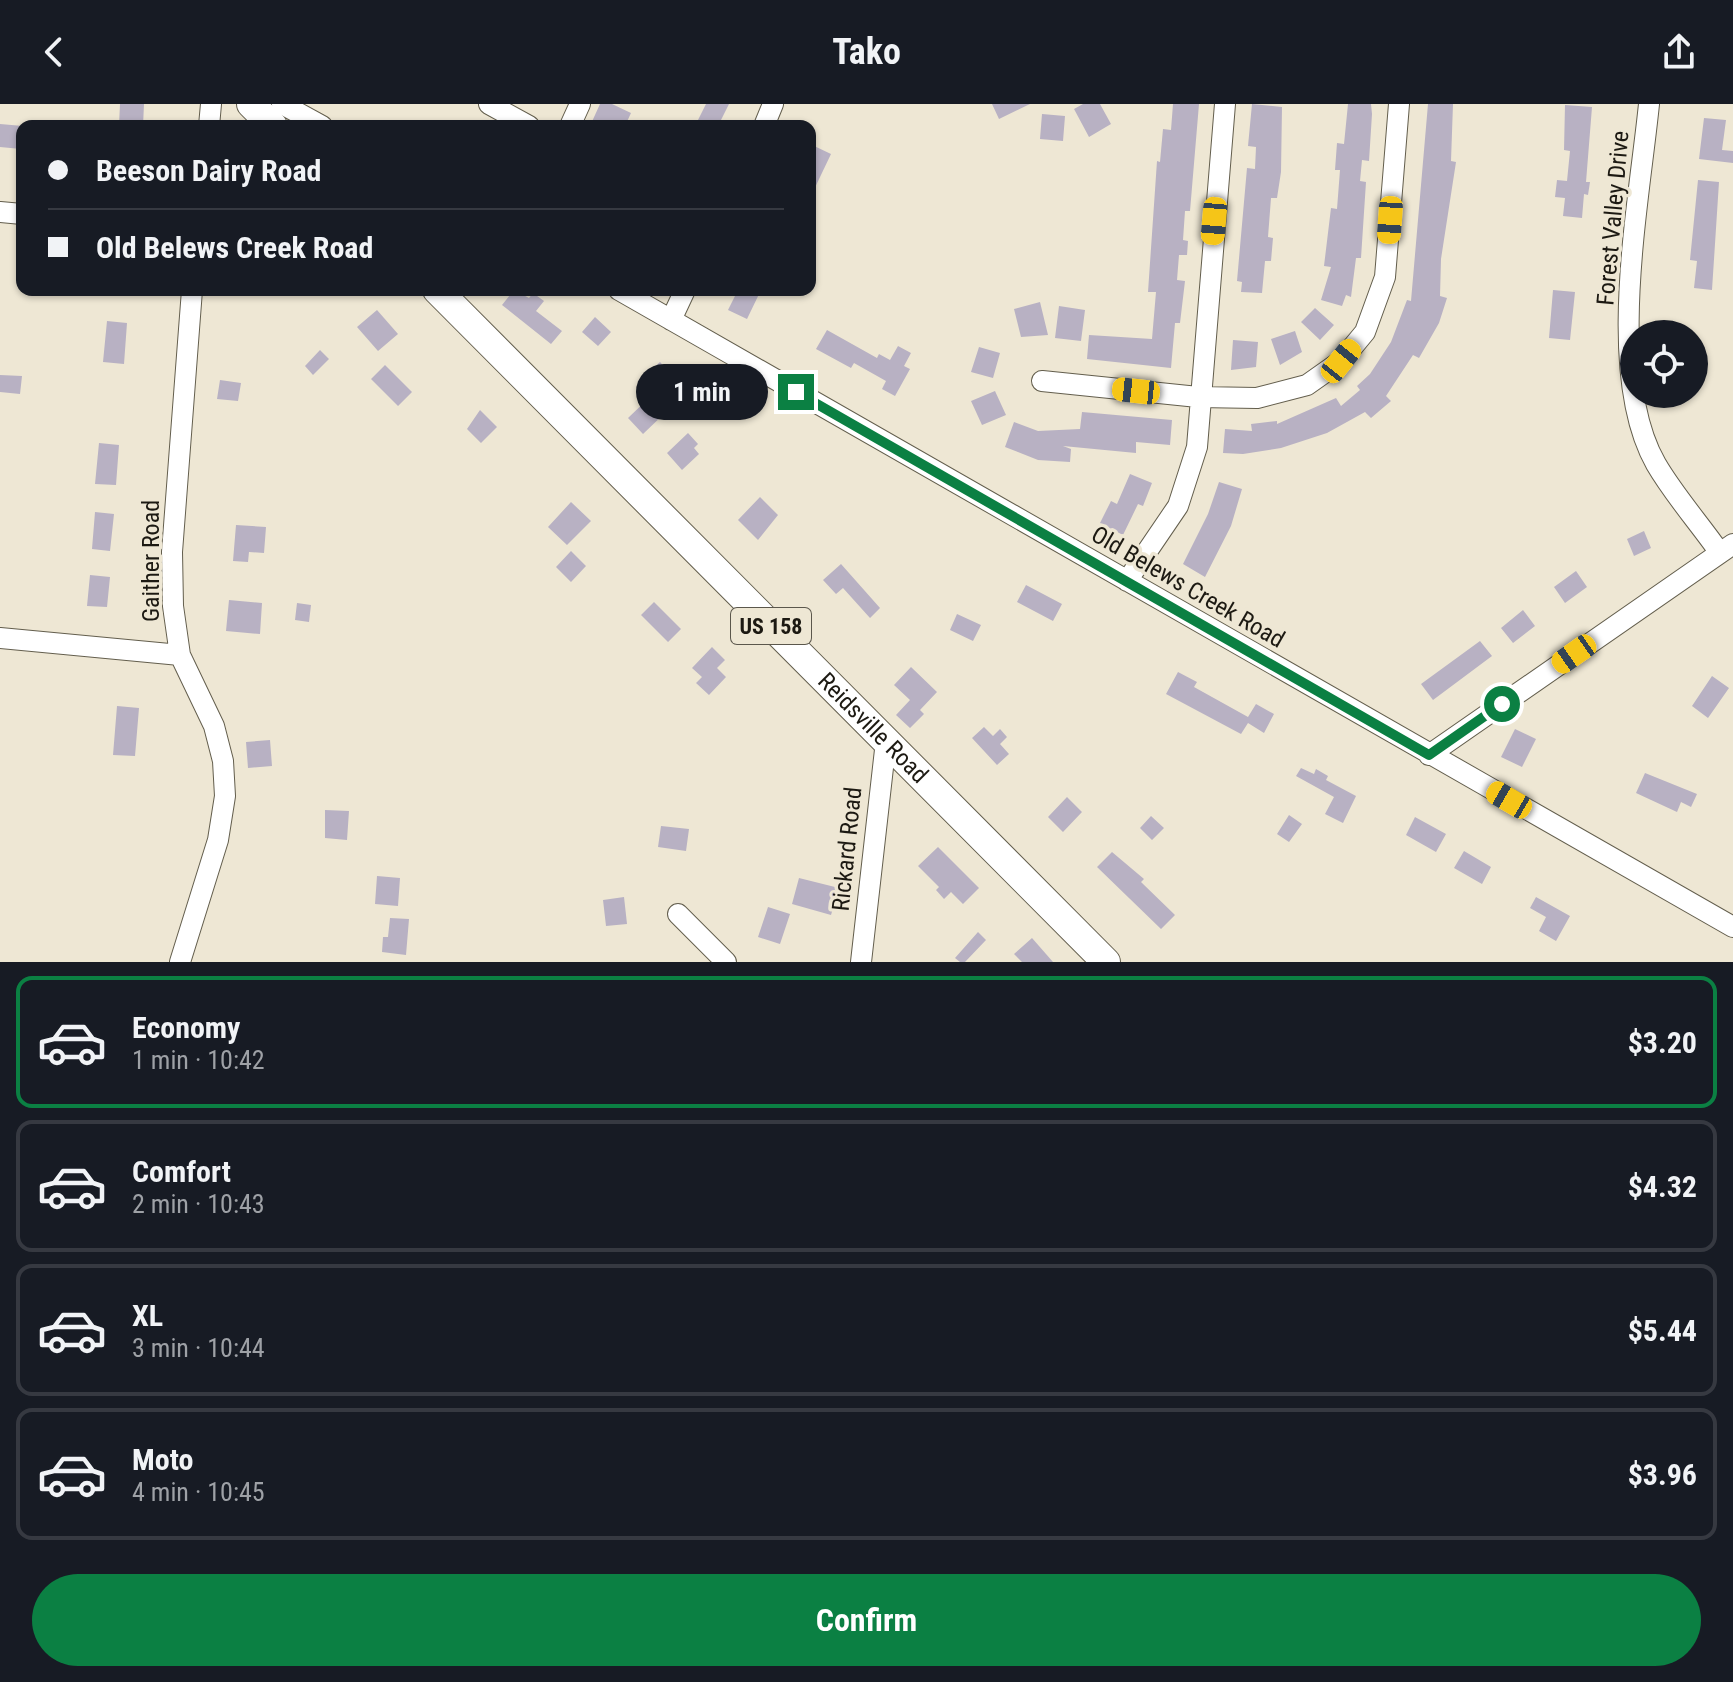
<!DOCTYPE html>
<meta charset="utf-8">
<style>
body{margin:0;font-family:"Roboto Condensed",sans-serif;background:#242831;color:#f1f3f6;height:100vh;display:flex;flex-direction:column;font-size:30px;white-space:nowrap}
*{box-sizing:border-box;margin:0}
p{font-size:26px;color:#9ea1a6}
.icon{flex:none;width:44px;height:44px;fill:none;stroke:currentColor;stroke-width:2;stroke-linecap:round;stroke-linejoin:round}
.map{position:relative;height:858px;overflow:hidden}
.drawer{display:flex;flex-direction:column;background:#171b24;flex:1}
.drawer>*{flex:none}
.top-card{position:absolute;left:16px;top:16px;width:800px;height:176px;border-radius:16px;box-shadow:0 2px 6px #0004;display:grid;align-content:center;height:176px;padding:0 32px;background:#171b24}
.tools{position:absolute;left:1620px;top:216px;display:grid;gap:16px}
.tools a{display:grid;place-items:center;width:88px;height:88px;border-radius:50%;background:#171b24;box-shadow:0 2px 6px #0004;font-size:40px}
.end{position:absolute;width:36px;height:36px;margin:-18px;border:10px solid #0b8043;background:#fff;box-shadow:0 0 0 4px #fff}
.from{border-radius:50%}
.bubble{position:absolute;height:56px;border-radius:28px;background:#171b24;box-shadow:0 2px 6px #0004;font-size:26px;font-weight:700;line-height:56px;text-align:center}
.car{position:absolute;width:24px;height:48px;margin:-24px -12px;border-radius:10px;box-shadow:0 0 6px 2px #0007;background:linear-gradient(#f5c518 24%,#345 0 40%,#f5c518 0 76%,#345 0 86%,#f5c518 0)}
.top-card b{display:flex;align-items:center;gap:28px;height:76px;font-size:30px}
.top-card b+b{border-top:2px solid #363941}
.top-card i{width:20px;height:20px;background:#f1f3f6}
ul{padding:14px 0 0;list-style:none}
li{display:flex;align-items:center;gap:24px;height:132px;margin:0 16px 12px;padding:0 16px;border:4px solid #363941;border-radius:16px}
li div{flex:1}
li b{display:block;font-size:30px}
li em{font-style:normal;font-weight:700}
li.on{border-color:#0b8043}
li>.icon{width:72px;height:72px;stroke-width:1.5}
.button{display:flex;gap:16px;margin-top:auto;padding:16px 32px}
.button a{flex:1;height:92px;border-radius:48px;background:#0b8043;color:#fff;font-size:32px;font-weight:700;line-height:92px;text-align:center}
header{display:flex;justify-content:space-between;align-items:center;height:104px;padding:0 32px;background:#171b24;font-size:36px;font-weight:700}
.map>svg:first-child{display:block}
</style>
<header><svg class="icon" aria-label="back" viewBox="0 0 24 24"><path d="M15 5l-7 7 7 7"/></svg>Tako<svg class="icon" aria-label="share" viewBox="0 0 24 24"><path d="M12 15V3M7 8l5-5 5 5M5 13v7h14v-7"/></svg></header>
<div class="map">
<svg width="1733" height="858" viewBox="0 0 1733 858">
<rect width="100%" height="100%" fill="#eee7d4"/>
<path fill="#b8b1c3" d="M120 0H144L143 22H119Z
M600 0H612L631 9 625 22H590Z
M706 0H729L718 22H695Z
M992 0H1030L999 15Z
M1083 0H1100L1111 20 1089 33 1074 5Z
M1173 0H1199L1190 107H1185L1183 136 1188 137 1187 151H1179L1177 176 1185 177 1180 219H1175L1171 264 1087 255 1089 231 1152 235 1156 188H1148L1157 57 1160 58 1163 25 1171 26Z
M1252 0 1282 3 1281 68 1277 94H1271L1268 133 1273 134 1271 157H1265L1262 189 1241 188 1242 178 1237 177 1247 64 1255 65 1256 43 1248 42Z
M1348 0H1371L1372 10 1369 57 1362 56 1360 77 1366 78 1361 154H1356L1351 193 1346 191 1342 202 1321 196 1331 163 1324 162 1331 104 1337 105 1340 66H1335L1337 39 1344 40Z
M1428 0H1453L1451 57 1456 58 1441 155 1440 192 1447 194 1439 219 1419 254 1413 251 1386 292 1391 297 1371 314 1365 308 1327 329 1281 344 1243 350 1223 349 1225 325 1252 327 1251 320 1277 317V320L1336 294 1341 302 1360 286 1357 282 1370 270 1391 238 1407 196 1411 197Z
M1565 1 1592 3 1586 78H1590L1588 91 1584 90 1582 114 1563 112 1565 94 1555 93 1557 76 1567 77 1570 47 1564 46Z
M1042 10 1065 12 1063 37 1040 35Z
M1704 14 1726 16 1722 46 1733 47V59L1699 55Z
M0 20 23 22 21 45 0 43Z
M810 40 831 50 810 94Z
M1698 76 1719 78 1712 186 1694 184 1697 157 1690 156Z
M514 186 529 194 533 189 544 197 536 207 562 227 551 240 502 201Z
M738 186H761L747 215 728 206Z
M1553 186 1575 188 1570 236 1549 234Z
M1040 198 1048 231 1021 233 1014 205Z
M1059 202 1085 206 1081 237 1055 234Z
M1315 204 1334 221 1320 236 1301 218Z
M377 206 398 230 378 247 357 223Z
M595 213 611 228 598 242 582 228Z
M107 217 127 219 124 260 103 258Z
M827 226 877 254 879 250 890 256 898 242 911 249 904 262 910 265 895 292 882 285 886 277 854 259 851 264 816 245Z
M1295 227 1302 248 1280 261 1271 235Z
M1233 236 1258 238 1256 263 1231 266Z
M979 243 1000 249 993 274 971 268Z
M320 246 329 255 313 271 305 262Z
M660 258 671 270 661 279 650 267Z
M385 261 412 288 398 302 371 275Z
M0 271 22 272 20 290 0 288Z
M220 276 241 279 238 297 217 295Z
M995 287 1006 311 982 321 971 297Z
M651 292 666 308 643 330 628 314Z
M480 306 497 323 481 339 467 325Z
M1082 308 1172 316 1170 341 1136 338V349L1063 342 1071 345 1070 358 1038 356 1005 343 1014 318 1038 327 1080 325Z
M688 329 698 340 694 344 699 350 682 366 667 349Z
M99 339 119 341 116 381 95 380Z
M1130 370 1152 379 1143 402 1138 400 1123 431 1100 419 1111 397 1117 400Z
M1219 378 1242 385 1231 422 1205 473 1183 460 1208 410Z
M760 393 778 411 758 436 738 416Z
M571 398 591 417 567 441 548 423Z
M95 408 114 410 110 447 92 445Z
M236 421 266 423 264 449 249 448 248 458 233 457Z
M1644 427 1651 444 1634 452 1627 435Z
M571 447 586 462 571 478 556 463Z
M841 460 880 504 870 514 843 484 836 490 823 476Z
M1576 467 1587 483 1565 499 1554 483Z
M90 471 110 473 107 503 87 502Z
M1026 481 1062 500 1053 517 1017 498Z
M229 496 262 499 260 530 226 527Z
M654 498 681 525 668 538 641 511Z
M297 499 311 501 309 518 295 516Z
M1523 506 1535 522 1513 539 1501 524Z
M957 510 981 521 973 537 950 526Z
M1480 537 1492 552 1433 596 1421 580Z
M712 543 725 556 717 564 726 573 709 591 696 579 702 573 692 564Z
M911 563 937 588 920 606 924 610 910 624 896 611 910 596 894 581Z
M1178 568 1197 578 1194 583 1248 613 1256 600 1274 610 1264 629 1248 619 1241 630 1166 590Z
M1712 572 1729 584 1708 614 1692 602Z
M117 602 139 604 135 652 113 651Z
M984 623 993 632 1000 625 1007 633 1000 640 1009 650 997 661 972 634Z
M1515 625 1536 635 1522 663 1501 653Z
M270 636 272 662 248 664 246 638Z
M1301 664 1314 670 1316 665 1328 672 1326 676 1356 692 1343 719 1325 710 1334 693 1296 672Z
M1645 669 1697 690 1691 703 1681 698 1677 708 1636 689Z
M1067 693 1082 708 1063 728 1048 713Z
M325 706 349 707 347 736 325 734Z
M1289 711 1302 720 1289 738 1277 730Z
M1151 712 1164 724 1152 736 1140 724Z
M1415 713 1446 730 1436 748 1406 731Z
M661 722 689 725 686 747 658 743Z
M938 743 979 784 963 800 951 788 944 795 936 786 939 783 918 762Z
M1464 747 1491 763 1482 780 1454 764Z
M1112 748 1144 775 1141 778 1175 811 1161 825 1097 763Z
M377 772 400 774 398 802 375 800Z
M799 774 839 784 831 811 792 800Z
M624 793 627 820 606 822 603 796Z
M1536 793 1570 812 1556 837 1539 827 1546 813 1530 804Z
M768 803 790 810 780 840 758 833Z
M390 814 409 815 406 851 382 848 383 833H388Z
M978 828 986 836 965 858H960L955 854Z
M1032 834 1053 858H1022L1014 850Z"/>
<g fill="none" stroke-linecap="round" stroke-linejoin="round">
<defs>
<path id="minor" d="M282 0 322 22
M489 0 529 22
M1649 0C1639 100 1605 271 1656 360 1674 391 1699 419 1720 449
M209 22 211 0
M570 22 580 0
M764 22 773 0
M0 108 22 110
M619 186 1733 823
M671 216 685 186
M1042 277 1198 293 1257 294 1307 281 1341 257 1365 228 1385 173 1399 0
M1127 477 1178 402 1197 343 1225 0
M0 534 180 551
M1429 651 1733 440
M678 810 726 858
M180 858 218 736 225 692 223 657 214 622 180 551 173 502 172 448 192 186
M861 858 886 637"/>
<g id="highway">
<path d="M251 0 273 22"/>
<path id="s1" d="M437 186 1106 858"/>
</g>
</defs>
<use href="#minor" stroke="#635e4d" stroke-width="22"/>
<use href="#highway" stroke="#635e4d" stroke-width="30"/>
<use href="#minor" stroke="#fff" stroke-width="20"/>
<use href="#highway" stroke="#fff" stroke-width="28"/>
</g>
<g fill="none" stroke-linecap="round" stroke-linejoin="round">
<path stroke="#0b8043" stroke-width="10" d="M796 288 1429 651 1502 600"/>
</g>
<g text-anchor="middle" stroke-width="7" stroke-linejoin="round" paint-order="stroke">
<rect fill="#eee7d4" stroke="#5b574c" stroke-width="2" x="731" y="504" width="80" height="36" rx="6"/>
<g font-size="22" font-weight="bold" fill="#1c1912">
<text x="771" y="530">US 158</text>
</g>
<g font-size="24" fill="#1c1912" stroke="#eee7d4">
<text transform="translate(1613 114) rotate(-85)" y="8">Forest Valley Drive</text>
<text transform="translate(151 457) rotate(-90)" y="8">Gaither Road</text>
<text transform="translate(1188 483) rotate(30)" y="8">Old Belews Creek Road</text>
<text dy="8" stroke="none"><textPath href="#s1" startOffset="618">Reidsville Road</textPath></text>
<text transform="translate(847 745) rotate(-84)" y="8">Rickard Road</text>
</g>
</g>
</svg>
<div class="tools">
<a><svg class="icon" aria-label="locate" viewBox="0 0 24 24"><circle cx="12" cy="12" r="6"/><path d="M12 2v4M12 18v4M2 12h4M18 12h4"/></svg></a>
</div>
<i class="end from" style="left:1502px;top:600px"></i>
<i class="end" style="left:796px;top:288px"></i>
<div class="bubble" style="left:636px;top:260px;width:132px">1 min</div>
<i class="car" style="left:1390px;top:116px;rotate:184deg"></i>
<i class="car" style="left:1214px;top:117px;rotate:185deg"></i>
<i class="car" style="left:1341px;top:257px;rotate:39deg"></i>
<i class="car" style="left:1136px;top:287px;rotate:276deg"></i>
<i class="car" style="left:1574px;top:550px;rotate:235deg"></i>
<i class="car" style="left:1509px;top:696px;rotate:300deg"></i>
<div class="top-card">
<b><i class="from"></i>Beeson Dairy Road</b>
<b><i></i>Old Belews Creek Road</b>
</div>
</div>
<section class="drawer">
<ul>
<li class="on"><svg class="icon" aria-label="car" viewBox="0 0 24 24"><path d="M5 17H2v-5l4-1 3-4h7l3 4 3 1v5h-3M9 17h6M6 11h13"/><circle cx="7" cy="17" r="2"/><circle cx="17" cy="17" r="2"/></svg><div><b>Economy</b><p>1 min · 10:42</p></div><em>$3.20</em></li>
<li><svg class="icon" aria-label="car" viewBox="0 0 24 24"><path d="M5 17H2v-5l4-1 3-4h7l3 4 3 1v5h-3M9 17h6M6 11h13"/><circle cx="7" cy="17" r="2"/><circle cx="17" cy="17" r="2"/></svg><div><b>Comfort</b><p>2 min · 10:43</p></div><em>$4.32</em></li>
<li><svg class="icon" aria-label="car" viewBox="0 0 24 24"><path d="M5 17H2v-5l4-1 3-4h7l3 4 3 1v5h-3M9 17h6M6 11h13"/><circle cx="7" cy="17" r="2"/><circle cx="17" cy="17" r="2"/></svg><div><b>XL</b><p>3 min · 10:44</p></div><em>$5.44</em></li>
<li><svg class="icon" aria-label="car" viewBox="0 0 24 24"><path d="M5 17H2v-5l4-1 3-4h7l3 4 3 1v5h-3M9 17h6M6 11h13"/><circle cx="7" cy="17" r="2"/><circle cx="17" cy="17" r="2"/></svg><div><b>Moto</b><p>4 min · 10:45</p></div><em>$3.96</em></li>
</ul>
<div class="button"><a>Confirm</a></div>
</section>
